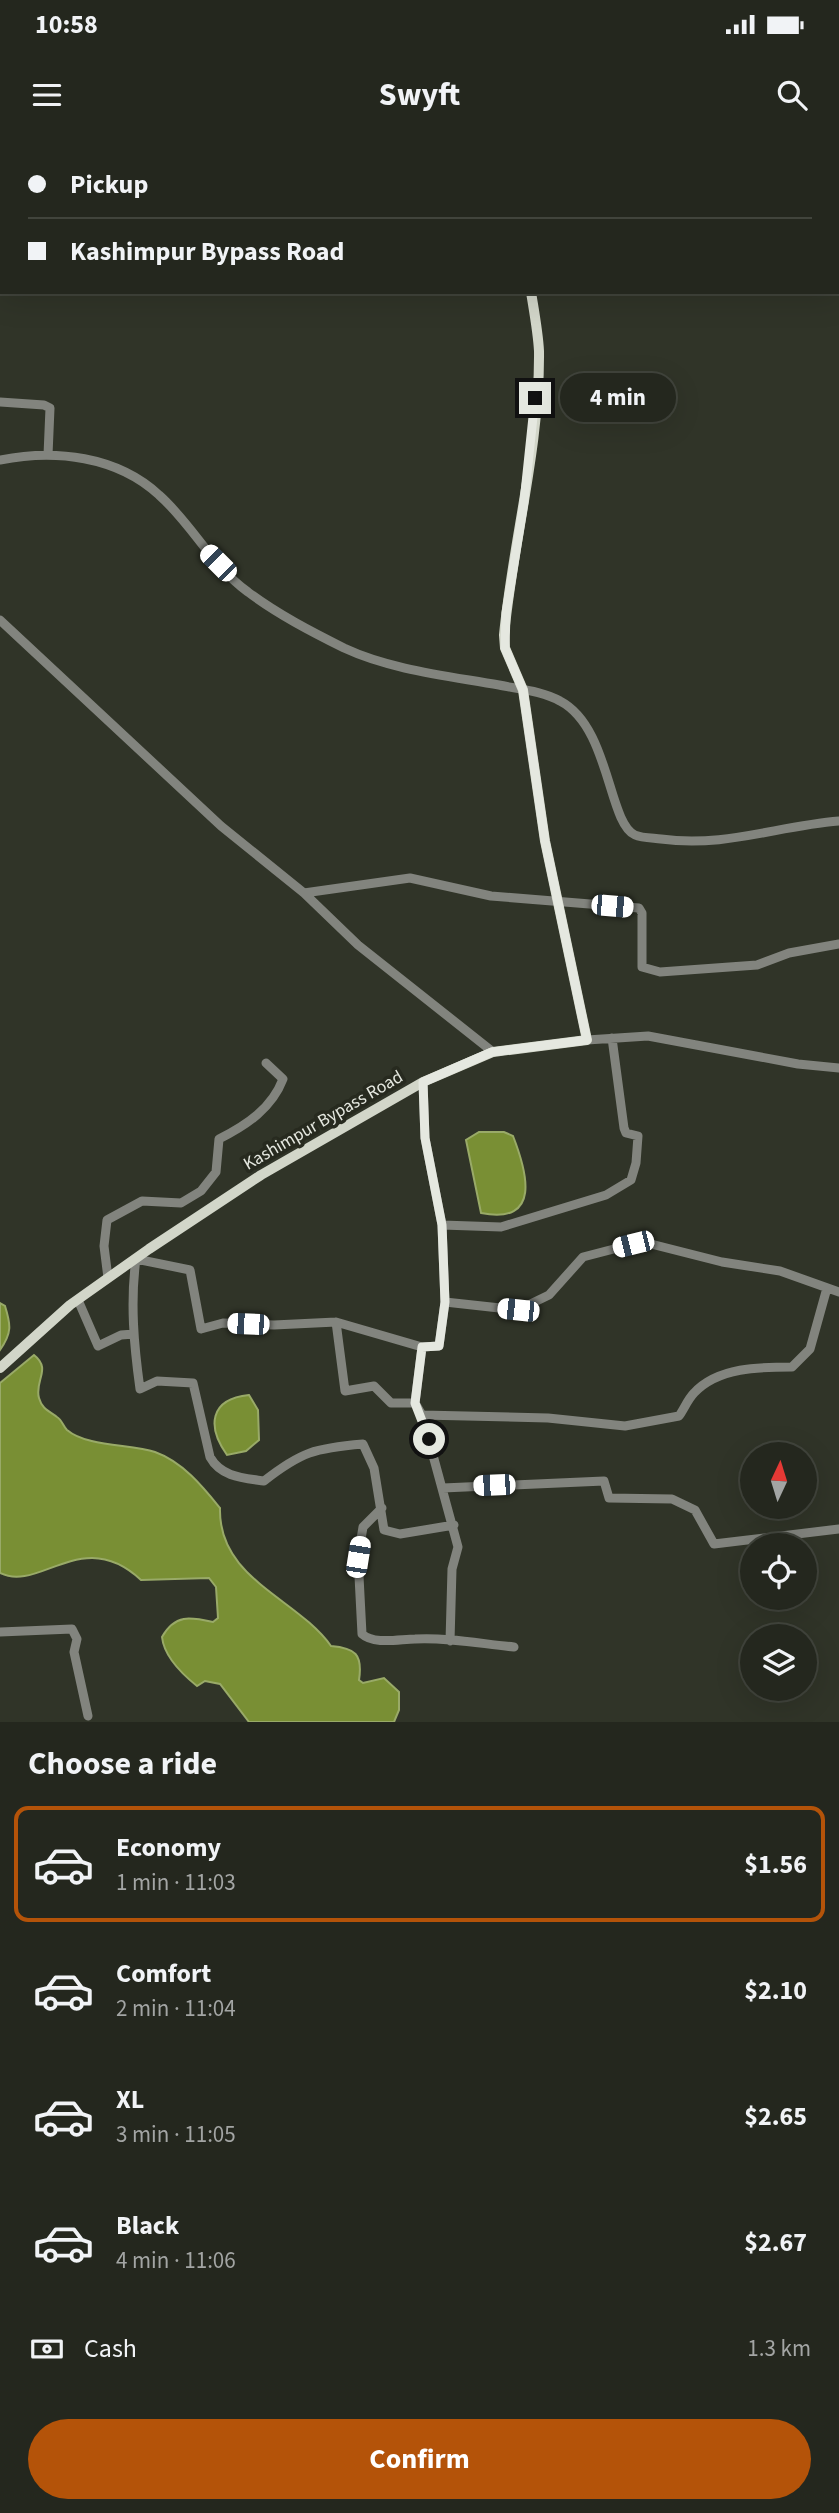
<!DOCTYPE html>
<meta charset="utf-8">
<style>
body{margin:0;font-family:"Source Sans 3",sans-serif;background:#30332b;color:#f1f3f6;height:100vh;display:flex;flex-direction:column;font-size:26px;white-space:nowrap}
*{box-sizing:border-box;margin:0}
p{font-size:23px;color:#a3a5a4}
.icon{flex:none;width:38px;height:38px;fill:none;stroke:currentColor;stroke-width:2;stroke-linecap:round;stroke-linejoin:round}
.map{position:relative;height:1582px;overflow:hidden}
.panel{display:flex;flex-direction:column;background:#24271e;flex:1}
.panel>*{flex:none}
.hud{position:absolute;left:0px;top:0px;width:840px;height:154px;box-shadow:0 7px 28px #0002,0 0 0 2px #41443c;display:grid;align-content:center;height:154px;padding:0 28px;background:#24271e}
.needle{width:46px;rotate:4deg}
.controls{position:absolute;left:740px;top:1302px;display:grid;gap:14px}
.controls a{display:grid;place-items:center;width:77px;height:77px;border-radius:50%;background:#24271e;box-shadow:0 7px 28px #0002,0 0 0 2px #41443c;font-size:35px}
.end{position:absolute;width:32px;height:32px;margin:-16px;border:9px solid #e5e8e0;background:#111;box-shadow:0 0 0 4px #111}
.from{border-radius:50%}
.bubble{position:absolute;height:49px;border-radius:24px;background:#24271e;box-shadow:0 7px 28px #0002,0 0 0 2px #41443c;font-size:23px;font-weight:700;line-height:49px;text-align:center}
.car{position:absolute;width:21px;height:42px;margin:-21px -10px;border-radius:9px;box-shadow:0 0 5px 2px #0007;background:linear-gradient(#fff 24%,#345 0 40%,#fff 0 76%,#345 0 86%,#fff 0)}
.hud b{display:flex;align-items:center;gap:24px;height:66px;font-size:26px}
.hud b+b{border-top:2px solid #41443c}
.hud i{width:18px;height:18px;background:#f1f3f6}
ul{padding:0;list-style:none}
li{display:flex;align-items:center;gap:21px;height:116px;margin:0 14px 10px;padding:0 14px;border:4px solid transparent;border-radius:14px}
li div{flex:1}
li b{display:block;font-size:26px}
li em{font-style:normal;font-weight:700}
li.current{border-color:#b45309}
li>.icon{width:63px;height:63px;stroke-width:1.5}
h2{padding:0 28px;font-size:32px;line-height:84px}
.pay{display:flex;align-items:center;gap:18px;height:77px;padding:0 28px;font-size:26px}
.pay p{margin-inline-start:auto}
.primary-button{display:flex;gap:14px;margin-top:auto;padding:14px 28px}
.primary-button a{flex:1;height:80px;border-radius:42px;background:#b45309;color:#fff;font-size:28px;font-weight:700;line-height:80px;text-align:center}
.status{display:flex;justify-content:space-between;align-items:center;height:49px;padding:0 35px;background:#24271e;direction:ltr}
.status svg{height:19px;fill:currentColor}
header{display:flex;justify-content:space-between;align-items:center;height:91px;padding:0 28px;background:#24271e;font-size:32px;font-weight:700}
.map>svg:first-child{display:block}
</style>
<div class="status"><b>10:58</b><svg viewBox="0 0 49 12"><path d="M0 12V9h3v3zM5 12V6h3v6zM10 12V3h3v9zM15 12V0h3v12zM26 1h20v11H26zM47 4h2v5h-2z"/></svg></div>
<header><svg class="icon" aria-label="menu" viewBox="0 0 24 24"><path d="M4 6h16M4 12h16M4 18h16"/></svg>Swyft<svg class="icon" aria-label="search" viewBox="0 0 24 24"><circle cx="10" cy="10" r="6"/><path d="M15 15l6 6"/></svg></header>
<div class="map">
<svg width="839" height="1582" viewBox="0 0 839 1582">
<rect width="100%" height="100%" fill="#303428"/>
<path fill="#798f34" stroke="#99aa68" stroke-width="2" d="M479 992H504L513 996C527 1032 542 1085 481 1073L466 1000Z
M0 1163 5 1166C11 1185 12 1193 0 1210Z
M34 1215C52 1229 34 1241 39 1258 42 1269 49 1271 57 1277 62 1280 63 1286 67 1290 87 1307 131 1304 155 1312 183 1322 203 1347 220 1368 218 1439 297 1458 331 1506 355 1508 363 1514 359 1540L363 1543 384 1538 399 1552V1570L394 1582H249L220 1544 205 1541 197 1546C182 1534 164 1516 162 1497 175 1474 190 1477 213 1482L218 1478 216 1447 209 1438 141 1440C82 1385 40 1453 0 1433V1243Z
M249 1255 258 1270 259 1300 246 1311 227 1315C207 1287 209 1259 249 1255Z"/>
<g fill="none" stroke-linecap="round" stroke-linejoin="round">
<path stroke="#82847e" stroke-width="9" d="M9 0 21 2
M418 0 419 2
M76 2 83 0
M577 2 599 0
M0 70H2
M0 262 44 265 50 268 48 315
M0 320C55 309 117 316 159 355 192 384 212 426 248 452 277 474 312 492 344 508 391 530 449 536 499 545 518 549 543 551 560 561 610 587 608 683 635 695 642 698 654 698 661 699 724 708 777 686 839 681
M0 480 221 686 304 753 358 805 493 912
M304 753 410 738 491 756 639 768 642 773V827L660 832 757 825 789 813 839 804
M587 900 648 896 798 924 839 928
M423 942 425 998 442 1085 445 1162
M442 1085 501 1087 606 1055 631 1040 636 1023 638 996 626 993 624 988 612 898
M108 1138 104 1106 107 1080 142 1061 181 1063 201 1051 216 1032 219 999C247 985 272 968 283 939L266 923
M78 1160 98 1206 121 1195 134 1194
M336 1182 345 1251 374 1246 391 1263H415
M422 1207 415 1263 422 1275 458 1407 452 1429 450 1501
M422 1275 548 1278 625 1286 679 1276C684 1269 688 1259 694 1253 718 1227 760 1227 792 1227L810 1209 827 1148
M443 1348 604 1341 609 1358 672 1359 695 1370 714 1404 839 1389
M382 1368 363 1387 358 1417 362 1494C374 1505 400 1499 415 1499 447 1497 482 1504 514 1507
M454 1385 400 1394 384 1390 374 1328 363 1304C315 1308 301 1312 264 1341 243 1338 221 1337 210 1317L193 1243 157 1241 140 1249C134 1206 130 1162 136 1119L190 1130 201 1189 223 1183 274 1185 336 1182 422 1207 439 1206 445 1162 518 1170 549 1155 583 1117 633 1104H651L722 1122 780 1131 839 1152
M0 1492 72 1489 77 1499 74 1512 88 1576"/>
<path stroke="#d2d6c9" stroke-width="10" d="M487 0 488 2
M0 1228 70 1165 149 1109 261 1035 423 942 493 912 587 900 545 701 523 550 505 508 504 495C513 401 540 306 539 211 538 192 534 171 531 152"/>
</g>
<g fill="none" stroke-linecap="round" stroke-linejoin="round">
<path stroke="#e5e8e0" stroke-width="9" d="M429 1299 415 1263 422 1207 439 1206 445 1162 442 1085 425 998 423 942 492 912 587 900 545 701 523 550 505 508 506 473 524 362 535 258"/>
</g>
<g text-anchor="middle" stroke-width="7" stroke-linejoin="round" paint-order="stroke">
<g font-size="18" fill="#e5e8e0" stroke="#272a1f">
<text transform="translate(323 980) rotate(-30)" y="6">Kashimpur Bypass Road</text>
</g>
</g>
</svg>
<div class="controls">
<a><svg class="needle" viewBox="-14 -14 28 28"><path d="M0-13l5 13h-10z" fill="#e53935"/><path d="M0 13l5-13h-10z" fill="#a3a5a4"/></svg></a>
<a><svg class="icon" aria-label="locate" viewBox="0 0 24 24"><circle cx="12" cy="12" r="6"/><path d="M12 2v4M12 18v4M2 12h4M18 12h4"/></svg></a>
<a><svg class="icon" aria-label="layers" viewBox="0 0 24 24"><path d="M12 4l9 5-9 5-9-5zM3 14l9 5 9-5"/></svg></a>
</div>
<i class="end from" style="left:429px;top:1299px"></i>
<i class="end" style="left:535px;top:258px"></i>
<div class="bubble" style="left:560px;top:233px;width:116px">4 min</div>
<i class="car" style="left:218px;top:423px;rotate:315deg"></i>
<i class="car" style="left:612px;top:766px;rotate:95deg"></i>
<i class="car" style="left:633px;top:1104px;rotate:256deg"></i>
<i class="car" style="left:518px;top:1170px;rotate:276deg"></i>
<i class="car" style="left:248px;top:1184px;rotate:272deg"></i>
<i class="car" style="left:494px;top:1345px;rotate:268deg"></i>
<i class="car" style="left:358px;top:1417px;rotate:9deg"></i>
<div class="hud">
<b><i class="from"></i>Pickup</b>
<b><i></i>Kashimpur Bypass Road</b>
</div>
</div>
<section class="panel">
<h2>Choose a ride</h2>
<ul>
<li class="current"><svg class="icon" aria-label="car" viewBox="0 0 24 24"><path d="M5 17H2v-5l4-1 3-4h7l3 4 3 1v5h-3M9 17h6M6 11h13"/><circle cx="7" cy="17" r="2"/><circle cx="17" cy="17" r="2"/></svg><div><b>Economy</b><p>1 min · 11:03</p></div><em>$1.56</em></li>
<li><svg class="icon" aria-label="car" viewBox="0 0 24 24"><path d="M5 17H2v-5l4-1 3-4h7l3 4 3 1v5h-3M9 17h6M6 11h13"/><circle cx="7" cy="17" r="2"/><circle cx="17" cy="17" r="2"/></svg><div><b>Comfort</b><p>2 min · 11:04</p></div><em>$2.10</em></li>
<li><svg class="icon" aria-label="car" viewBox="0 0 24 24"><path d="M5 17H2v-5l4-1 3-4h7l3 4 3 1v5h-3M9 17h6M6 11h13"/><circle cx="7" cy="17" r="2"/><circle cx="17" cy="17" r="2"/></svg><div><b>XL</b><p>3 min · 11:05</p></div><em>$2.65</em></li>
<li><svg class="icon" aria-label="car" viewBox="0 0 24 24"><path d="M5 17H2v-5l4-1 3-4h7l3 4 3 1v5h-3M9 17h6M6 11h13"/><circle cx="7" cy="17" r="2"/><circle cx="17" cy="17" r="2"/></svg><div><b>Black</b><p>4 min · 11:06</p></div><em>$2.67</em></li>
</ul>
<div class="pay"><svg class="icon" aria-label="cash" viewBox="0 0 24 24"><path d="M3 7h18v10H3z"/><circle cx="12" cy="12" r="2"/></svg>Cash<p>1.3 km</p></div>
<div class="primary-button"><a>Confirm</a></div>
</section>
